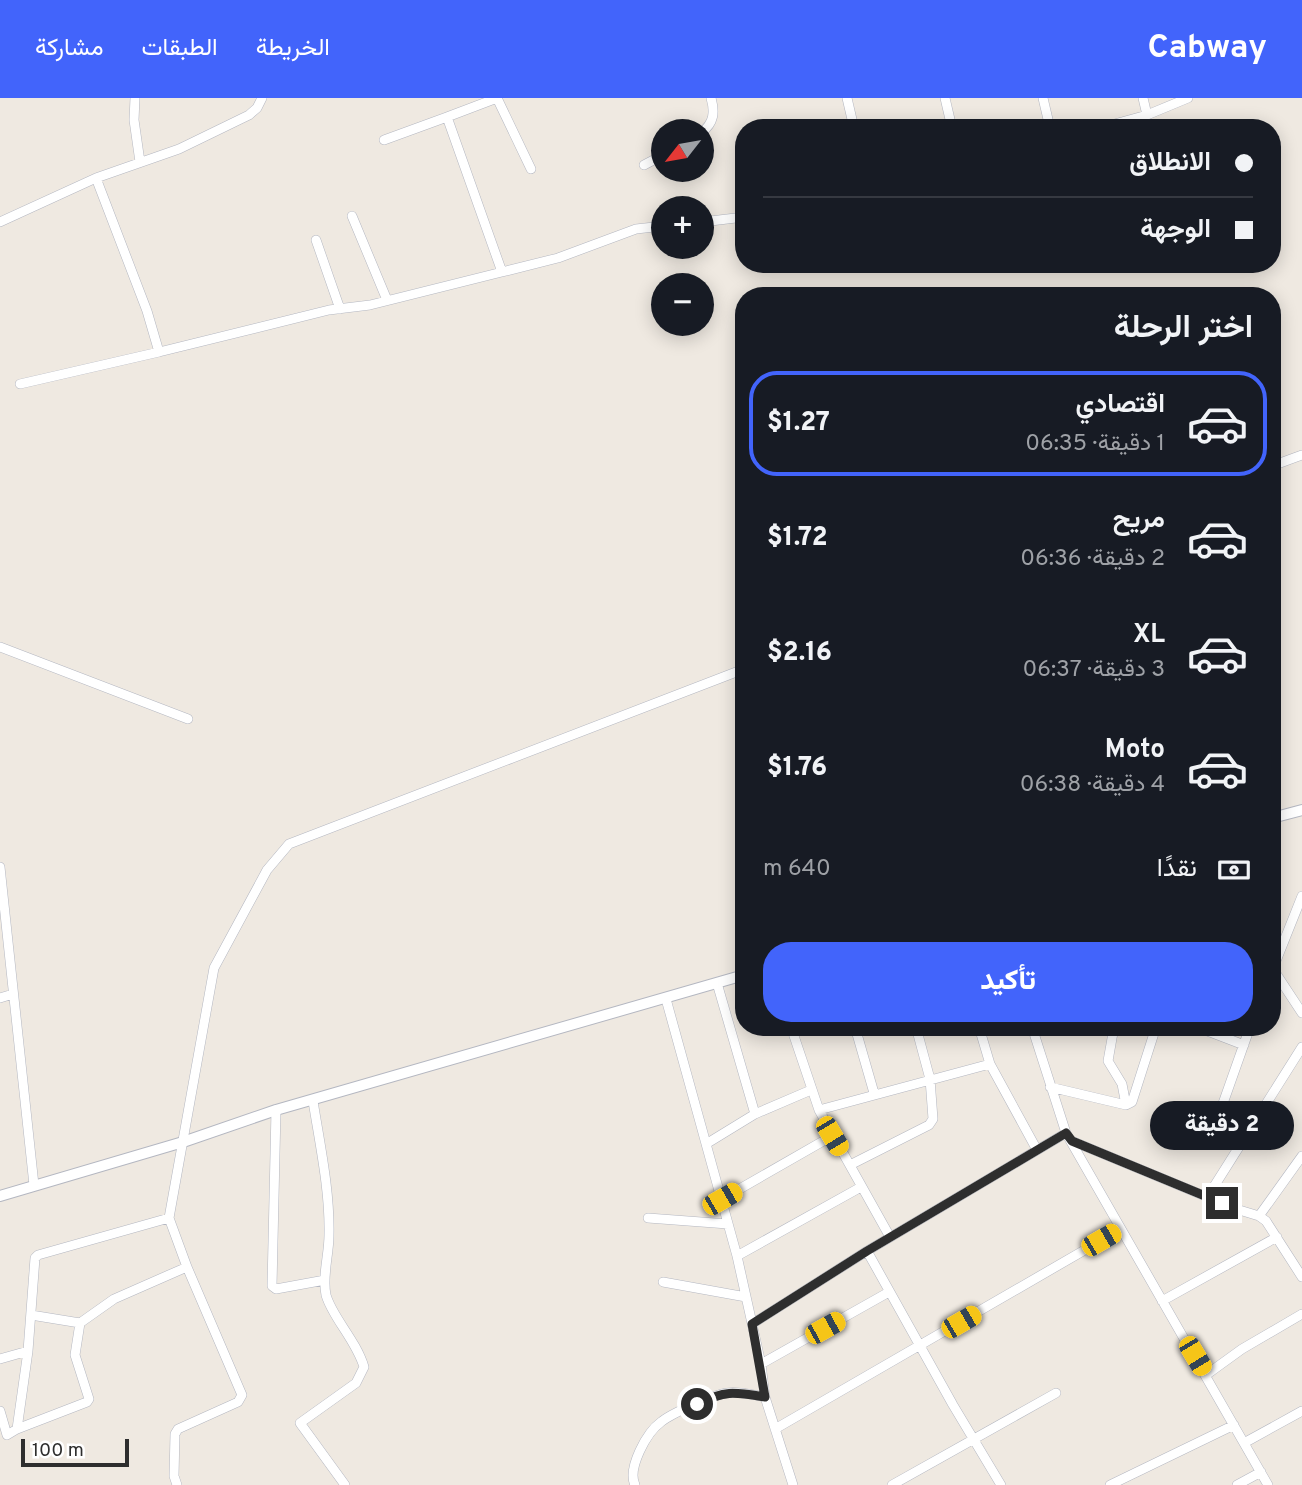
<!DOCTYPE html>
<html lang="ar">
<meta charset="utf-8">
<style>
body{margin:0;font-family:Overpass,Vazirmatn,sans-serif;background:#20242c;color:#f1f3f6;direction:rtl;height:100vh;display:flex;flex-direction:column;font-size:26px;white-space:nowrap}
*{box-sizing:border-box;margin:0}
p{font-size:23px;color:#9ea1a6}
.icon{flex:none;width:38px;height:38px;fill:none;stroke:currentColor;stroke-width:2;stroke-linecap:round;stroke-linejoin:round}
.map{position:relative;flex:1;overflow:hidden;direction:ltr}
.side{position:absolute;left:735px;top:189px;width:546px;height:749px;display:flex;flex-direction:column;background:#171b24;border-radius:28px;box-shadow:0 4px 18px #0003;direction:rtl}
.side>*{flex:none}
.guide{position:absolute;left:735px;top:21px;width:546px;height:154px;border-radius:28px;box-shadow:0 4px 18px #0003;direction:rtl;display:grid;align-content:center;height:154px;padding:0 28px;background:#171b24}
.needle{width:46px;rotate:239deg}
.fabs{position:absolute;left:651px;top:21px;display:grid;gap:14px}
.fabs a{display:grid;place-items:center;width:63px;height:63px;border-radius:50%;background:#171b24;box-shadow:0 4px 18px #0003;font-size:35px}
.scale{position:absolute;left:21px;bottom:18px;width:108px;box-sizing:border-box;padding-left:7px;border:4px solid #2e2e2e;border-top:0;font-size:19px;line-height:24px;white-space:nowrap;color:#2e2e2e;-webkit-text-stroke:5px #fff;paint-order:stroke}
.end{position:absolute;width:32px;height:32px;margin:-16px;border:9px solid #2e2e2e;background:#fff;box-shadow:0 0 0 4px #fff}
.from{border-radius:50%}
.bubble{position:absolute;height:49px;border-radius:24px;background:#171b24;box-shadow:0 4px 18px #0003;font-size:23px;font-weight:800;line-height:49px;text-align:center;direction:rtl}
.car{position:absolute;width:21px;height:42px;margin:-21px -10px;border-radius:9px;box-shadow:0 0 5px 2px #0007;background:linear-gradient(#f5c518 24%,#345 0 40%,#f5c518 0 76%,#345 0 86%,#f5c518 0)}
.guide b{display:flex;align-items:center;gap:24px;height:66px;font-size:26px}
.guide b+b{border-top:2px solid #363941}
.guide i{width:18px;height:18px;background:#f1f3f6}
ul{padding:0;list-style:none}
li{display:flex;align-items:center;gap:21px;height:105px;margin:0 14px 10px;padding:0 14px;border:4px solid transparent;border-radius:28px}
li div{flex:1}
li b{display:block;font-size:26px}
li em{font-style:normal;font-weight:800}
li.on{border-color:#4264fb}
li>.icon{width:63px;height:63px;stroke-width:1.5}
h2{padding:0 28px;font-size:32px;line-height:84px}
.pay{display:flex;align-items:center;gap:18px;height:77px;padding:0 28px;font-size:26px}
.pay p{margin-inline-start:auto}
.primary-button{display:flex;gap:14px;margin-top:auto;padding:14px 28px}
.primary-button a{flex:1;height:80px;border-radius:28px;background:#4264fb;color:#fff;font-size:28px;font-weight:800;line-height:80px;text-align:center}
header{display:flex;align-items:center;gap:42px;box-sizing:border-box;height:98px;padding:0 35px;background:#4264fb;color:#fff}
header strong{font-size:33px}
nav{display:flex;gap:38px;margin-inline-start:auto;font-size:24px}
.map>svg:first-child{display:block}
</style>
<header>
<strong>Cabway</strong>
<nav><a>الخريطة</a><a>الطبقات</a><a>مشاركة</a></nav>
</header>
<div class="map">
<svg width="1302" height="1387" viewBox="0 0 1302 1387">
<rect width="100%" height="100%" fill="#efe9e1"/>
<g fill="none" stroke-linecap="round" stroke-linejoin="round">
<defs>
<path id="minor" d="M135 0 134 22 140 64
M497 0 531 71
M847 0 854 30
M945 0 952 30
M1043 0 1050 30
M1143 0 1147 17
M447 19 497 0
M1100 30 1147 17 1188 0
M702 34C714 25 715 14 711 0
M644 67 663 57
M352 118 387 202
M0 124 96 80 179 51 249 17 257 10 262 0
M702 124 744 119
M316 142 340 211
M502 174 558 160 636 131 663 128
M159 254 329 212 370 207 502 174 447 19 384 42
M20 286 159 254 147 213 96 80
M1272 368 1302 357
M0 549 188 621
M0 769 34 1087
M1272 844 1282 848
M1273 871 1302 915
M1272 873 1302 798
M717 885 755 1016
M0 900 13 896
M666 901 737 1158 761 1266 765 1299 793 1387
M791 929 819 1012 890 1139
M855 929 874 995
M979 929 990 966 1037 1052
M1032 929 1066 1035 1268 1387
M1197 929 1244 947
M1050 989 1126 1007 1122 986 1108 963 1114 929
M313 1003C320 1047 330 1093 329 1137 329 1157 322 1178 326 1197 332 1219 356 1242 364 1269L356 1285 300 1325 345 1387
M1126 1007 1132 1004 1156 929
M276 1012 272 1188 276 1191 325 1182
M819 1012 990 966
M1072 1043 1236 1111 1259 1118 1266 1123 1302 1179
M1209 1045 1250 929
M706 1046 755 1016 811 992
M850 1067 929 1027 933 1021 930 981 916 929
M1208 1098 1302 949
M722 1101 832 1038
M1259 1118 1302 1058
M648 1120 728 1126
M867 1153 953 1307 1001 1387
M737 1158 861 1089
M663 1184 746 1199
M1162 1203 1277 1139
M31 1217 80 1225
M752 1226 867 1153 1066 1035
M0 1261 28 1253
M761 1266 889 1194
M1206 1277 1242 1251 1302 1216
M0 1313 7 1337 17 1331 28 1253 35 1160 38 1157 169 1120
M17 1331 87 1304 89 1301 75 1257 80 1225 114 1201 187 1169
M775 1331 1121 1131
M1244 1345 1302 1313
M177 1387 174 1378 175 1336 178 1331 238 1304 242 1297 187 1169 169 1120 214 870 267 772 289 746 744 571
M635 1387C627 1370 647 1334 661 1324 672 1315 713 1297 727 1295 739 1293 753 1297 765 1299
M892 1387 1056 1295
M1110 1387 1234 1327
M1237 1387 1261 1374"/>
<path id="tertiary" d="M1272 720 1302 712
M0 1098 183 1044 276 1012 744 877"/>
</defs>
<use href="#minor" stroke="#b4b7c1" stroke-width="10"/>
<use href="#tertiary" stroke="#b4b7c1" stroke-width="12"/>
<use href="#minor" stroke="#fff" stroke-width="9"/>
<use href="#tertiary" stroke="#fff" stroke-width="10"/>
</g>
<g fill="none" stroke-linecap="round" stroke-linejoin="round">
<path stroke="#2e2e2e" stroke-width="9" d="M697 1306C726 1292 734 1294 765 1299L752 1226 867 1153 1066 1035 1072 1043 1222 1105"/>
</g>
</svg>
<div class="fabs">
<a><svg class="needle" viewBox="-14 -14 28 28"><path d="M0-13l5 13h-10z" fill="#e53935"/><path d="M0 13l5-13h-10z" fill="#9ea1a6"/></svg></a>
<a>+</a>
<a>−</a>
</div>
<div class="scale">100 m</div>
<i class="end from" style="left:697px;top:1306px"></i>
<i class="end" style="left:1222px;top:1105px"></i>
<div class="bubble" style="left:1150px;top:1003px;width:144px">2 دقيقة</div>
<i class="car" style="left:832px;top:1038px;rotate:149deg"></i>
<i class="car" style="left:722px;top:1101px;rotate:60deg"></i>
<i class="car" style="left:1101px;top:1142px;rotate:60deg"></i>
<i class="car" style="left:961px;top:1224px;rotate:60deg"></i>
<i class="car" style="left:825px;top:1230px;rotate:61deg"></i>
<i class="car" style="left:1195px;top:1258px;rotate:149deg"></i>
<div class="guide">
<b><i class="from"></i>الانطلاق</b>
<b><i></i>الوجهة</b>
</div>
<section class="side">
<h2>اختر الرحلة</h2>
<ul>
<li class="on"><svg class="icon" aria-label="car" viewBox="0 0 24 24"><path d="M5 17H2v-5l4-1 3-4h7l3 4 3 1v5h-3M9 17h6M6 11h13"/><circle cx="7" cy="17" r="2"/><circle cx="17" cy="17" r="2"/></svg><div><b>اقتصادي</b><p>1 دقيقة · 06:35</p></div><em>$1.27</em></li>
<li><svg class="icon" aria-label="car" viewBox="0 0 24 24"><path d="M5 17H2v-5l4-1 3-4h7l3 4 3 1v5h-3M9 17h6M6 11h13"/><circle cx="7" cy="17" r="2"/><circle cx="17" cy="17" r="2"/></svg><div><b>مريح</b><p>2 دقيقة · 06:36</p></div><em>$1.72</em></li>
<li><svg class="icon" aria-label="car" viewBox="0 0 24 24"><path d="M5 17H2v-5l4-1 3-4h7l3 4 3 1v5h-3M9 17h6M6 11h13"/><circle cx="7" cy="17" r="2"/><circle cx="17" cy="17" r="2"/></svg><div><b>XL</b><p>3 دقيقة · 06:37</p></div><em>$2.16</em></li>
<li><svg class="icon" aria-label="car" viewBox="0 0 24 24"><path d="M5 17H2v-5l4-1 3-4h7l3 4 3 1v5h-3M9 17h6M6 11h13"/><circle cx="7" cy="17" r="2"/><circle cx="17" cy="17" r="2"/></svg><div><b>Moto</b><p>4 دقيقة · 06:38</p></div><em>$1.76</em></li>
</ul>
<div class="pay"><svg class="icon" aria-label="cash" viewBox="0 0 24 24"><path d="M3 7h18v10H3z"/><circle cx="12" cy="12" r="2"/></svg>نقدًا<p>640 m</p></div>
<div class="primary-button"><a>تأكيد</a></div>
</section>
</div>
